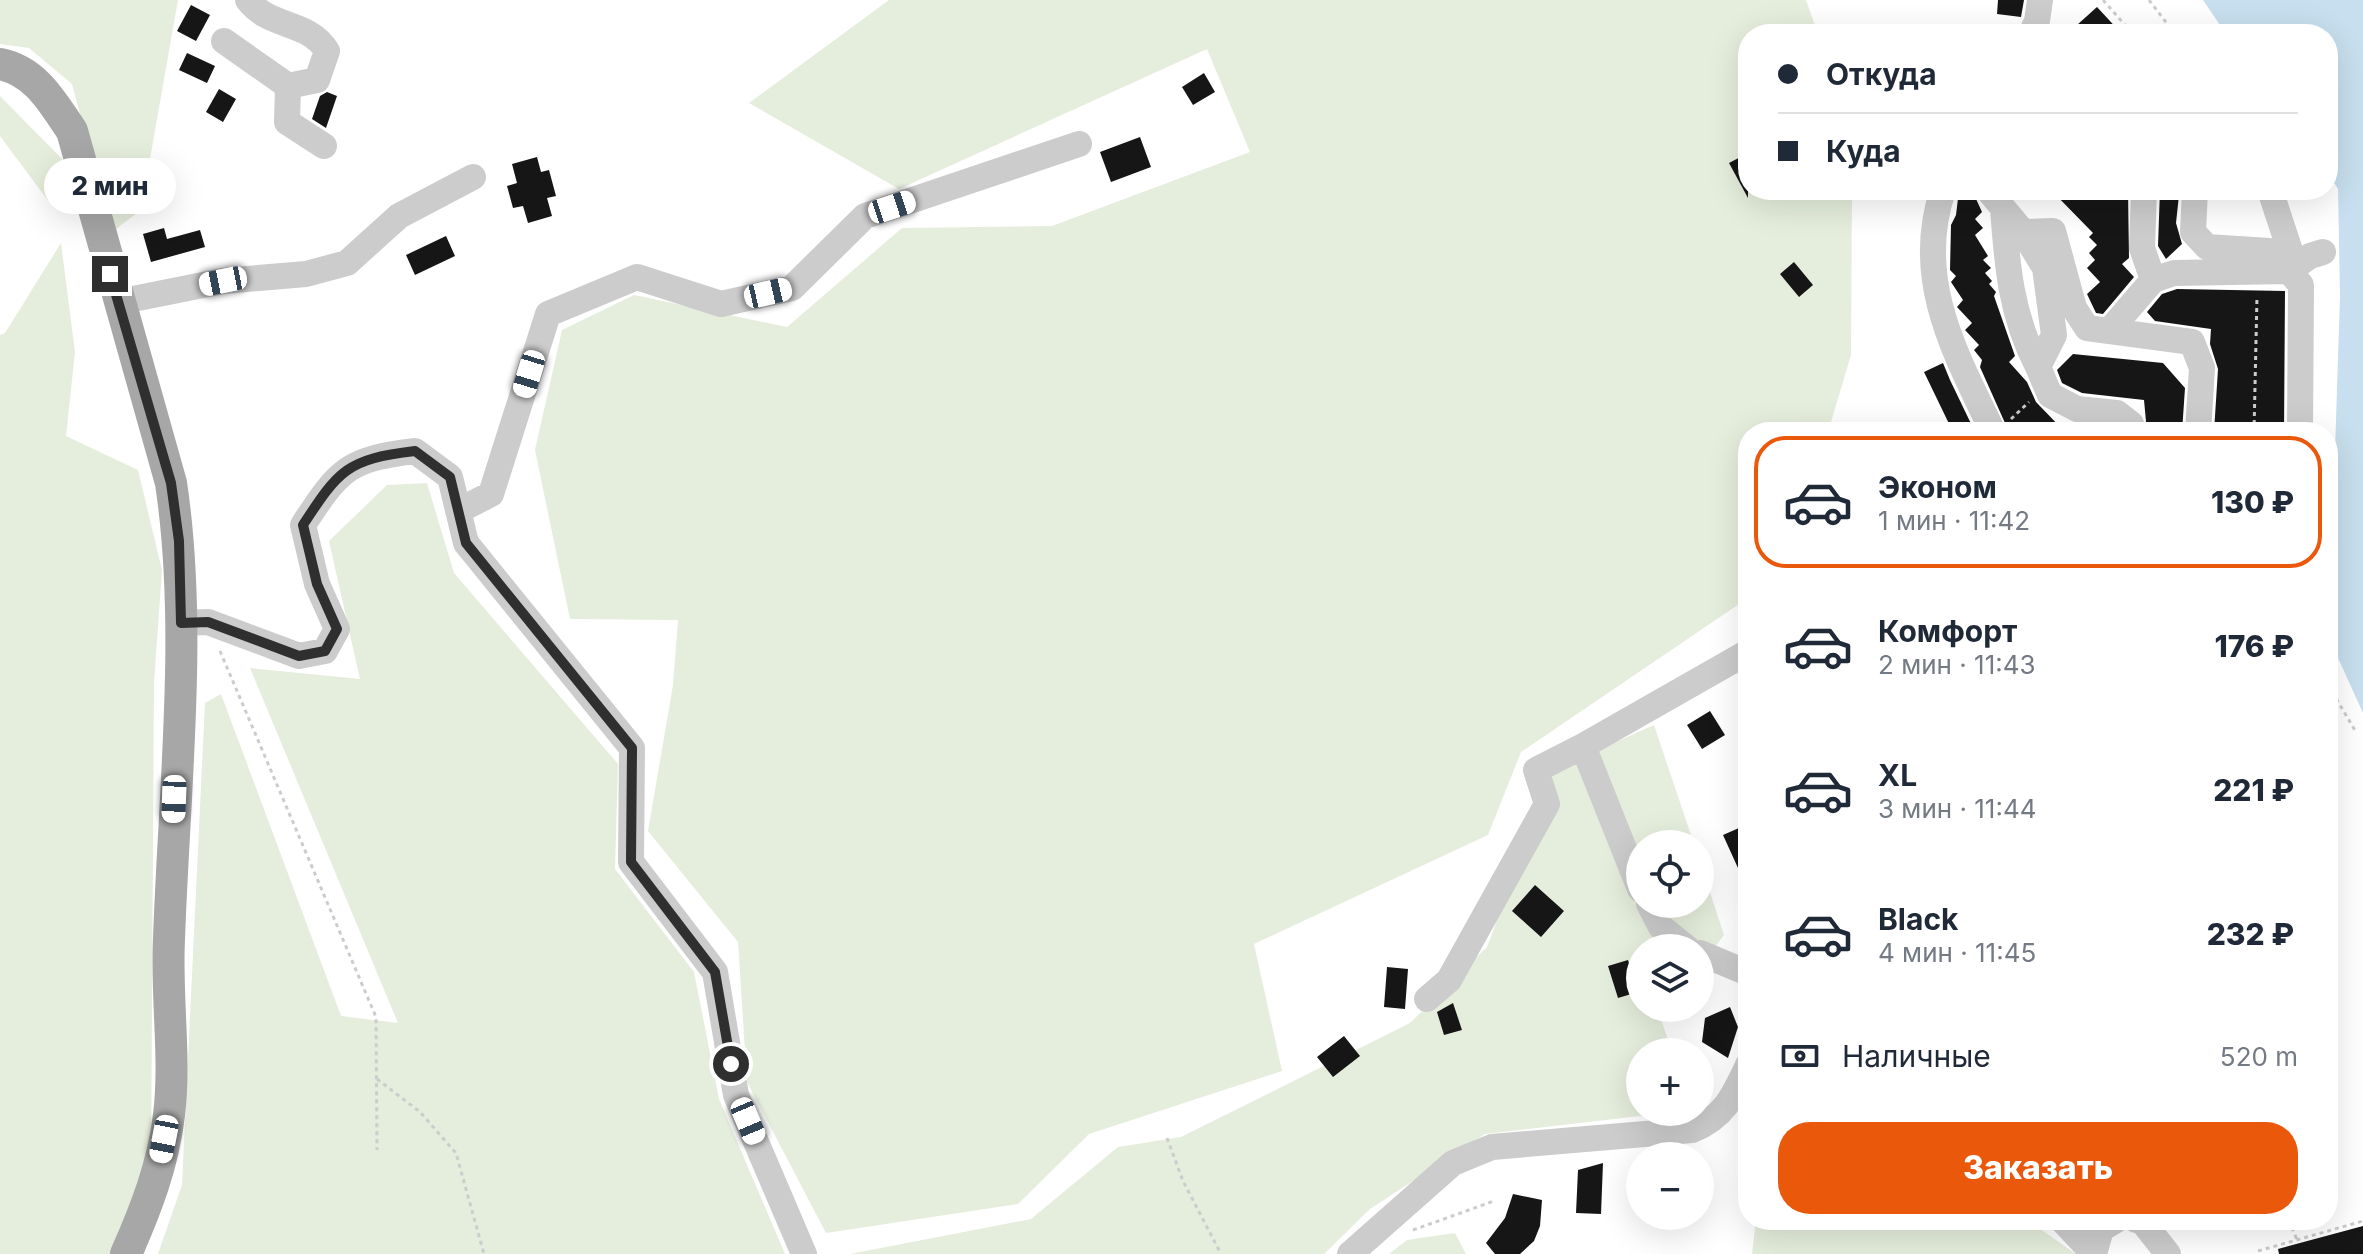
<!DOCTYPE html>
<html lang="ru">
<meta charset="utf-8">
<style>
body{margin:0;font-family:Inter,sans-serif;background:#f6f6f7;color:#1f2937;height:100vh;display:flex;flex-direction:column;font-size:30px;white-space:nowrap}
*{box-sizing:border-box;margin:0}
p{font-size:26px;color:#747a83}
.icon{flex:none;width:44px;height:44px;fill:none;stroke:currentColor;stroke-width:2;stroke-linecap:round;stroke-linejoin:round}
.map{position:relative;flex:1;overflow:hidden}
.panel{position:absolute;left:1738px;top:422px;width:600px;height:808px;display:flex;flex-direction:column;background:#fff;border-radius:32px;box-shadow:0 8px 32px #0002}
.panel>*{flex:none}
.hud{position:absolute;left:1738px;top:24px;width:600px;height:176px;border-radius:32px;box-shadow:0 8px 32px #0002;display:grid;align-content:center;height:176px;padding:0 40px;background:#fff}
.controls{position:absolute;left:1626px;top:830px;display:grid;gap:16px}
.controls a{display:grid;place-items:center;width:88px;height:88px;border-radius:50%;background:#fff;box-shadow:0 8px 32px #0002;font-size:40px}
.end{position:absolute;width:36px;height:36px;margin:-18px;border:10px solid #2f2f2f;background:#fff;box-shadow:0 0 0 4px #fff}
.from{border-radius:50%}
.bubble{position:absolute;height:56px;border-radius:28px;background:#fff;box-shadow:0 8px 32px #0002;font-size:26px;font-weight:800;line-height:56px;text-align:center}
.car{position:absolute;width:24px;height:48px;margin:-24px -12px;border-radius:10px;box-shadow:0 0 6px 2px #0007;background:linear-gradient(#fff 24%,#345 0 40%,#fff 0 76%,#345 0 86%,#fff 0)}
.hud b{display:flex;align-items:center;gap:28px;height:76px;font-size:30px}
.hud b+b{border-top:2px solid #e0e1e3}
.hud i{width:20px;height:20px;background:#1f2937}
ul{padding:14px 0 0;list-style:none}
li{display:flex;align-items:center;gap:24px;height:132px;margin:0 16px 12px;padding:0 24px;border:4px solid transparent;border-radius:32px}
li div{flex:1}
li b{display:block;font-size:30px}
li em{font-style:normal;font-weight:800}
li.on{border-color:#ea580c}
li>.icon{width:72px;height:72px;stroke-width:1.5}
.pay{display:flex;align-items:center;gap:20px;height:88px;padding:0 40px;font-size:30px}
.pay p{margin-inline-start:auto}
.primary-button{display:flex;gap:16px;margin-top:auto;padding:16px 40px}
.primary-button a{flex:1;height:92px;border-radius:32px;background:#ea580c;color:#fff;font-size:32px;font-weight:800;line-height:92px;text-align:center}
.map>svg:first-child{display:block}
</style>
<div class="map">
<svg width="2363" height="1254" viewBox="0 0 2363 1254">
<rect width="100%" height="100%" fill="#fff"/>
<path fill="#e5eddc" d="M0 0H178L141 210 112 232 72 84 29 48 0 44Z
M889 0H1806L1818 34H1748V190H1852L1851 355 1828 432H1748V598L1521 752 1488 835 1254 944 1282 1071 1089 1134 1018 1204 826 1233 747 1082 738 942 648 831 673 685 678 620 570 619 535 450 562 330 634 295 787 327 902 228 1052 226 1250 152 1207 49 899 189 749 103Z
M0 96 70 167 49 202 0 136Z
M61 243 75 352 66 436 138 470 162 570 154 682 151 1168 114 1254H0V335L5 333Z
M427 483 454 573 618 764 615 869 694 972 719 1099 785 1254H158L182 1185 205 703 221 694 341 1016 398 1023 250 668 360 679 329 541 387 485Z
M1654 725 1694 844H1640V904H1700V862L1724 935 1700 967V948H1640V1008H1669L1661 1019 1672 1052H1640V1112H1674L1485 1134 1370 1209 1324 1254H850L1031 1219 1118 1147 1181 1137 1410 1023 1487 947 1553 770Z
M1756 1220H2033V1224L2076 1254H1752Z
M1455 1233 1466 1254H1389L1407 1240Z"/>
<path fill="#c7dfee" d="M2203 0H2363V713L2329 638 2340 296 2338 189 2328 173V34H2226Z"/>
<path fill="#161616" d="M1998 0H2024L2021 17 1997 14Z
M191 5 210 15 196 41 177 31Z
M2097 7 2122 34H2067Z
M187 53 215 66 207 83 179 70Z
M1204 73 1215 92 1193 105 1182 87Z
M219 89 236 99 223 122 206 112Z
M327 92 337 96 326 128 312 119 320 96Z
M1140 137 1151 167 1111 182 1100 152Z
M1748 153V198L1729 163Z
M537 157 541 172 549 170 556 196 547 198 552 216 528 223 523 206 513 208 507 186 517 183 512 164Z
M1959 190H1972L1982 212 1975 219 1983 228 1975 235 1988 256 1983 260 1991 268 1985 273 1992 281 1989 284 1996 292 1994 296 2015 356 2009 362 2027 382 2036 402 2065 432H2009L1980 367 1982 360 1974 350 1979 345 1965 330 1972 323 1957 307 1963 300 1951 282 1956 276 1950 270 1951 225 1956 215Z
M2051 190H2128L2129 258 2122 264 2134 277 2103 314 2096 313 2087 294 2100 282 2087 268 2095 260 2089 253 2097 245 2089 237 2093 233Z
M2160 190H2175L2179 195 2176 223 2182 244 2166 259 2158 246Z
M164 228 167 239 200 230 205 247 151 262 143 234Z
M446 236 455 256 415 275 406 255Z
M1794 262 1813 285 1799 297 1780 274Z
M2177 289 2285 291 2284 432H2214L2218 369 2210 344 2211 329 2155 321 2147 312 2162 294Z
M2073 354 2163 363 2185 388 2182 432H2147L2144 400 2082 393 2062 383 2057 370Z
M1943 363 1950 380 1975 432H1953L1924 372Z
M1710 711 1725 735 1702 749 1687 725Z
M1748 824V890L1723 835Z
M1535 885 1564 911 1541 937 1512 911Z
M1628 960 1638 992 1618 998 1608 966Z
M1387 967 1408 969 1405 1009 1384 1007Z
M1453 1003 1462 1030 1444 1035 1437 1012Z
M1730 1007 1738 1027 1728 1058 1702 1042 1705 1018Z
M1344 1036 1360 1056 1333 1077 1317 1057Z
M1603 1163 1601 1214 1576 1213 1578 1170Z
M1513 1194 1542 1200 1540 1226 1534 1241 1520 1254H1495L1486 1243 1505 1218Z
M2363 1226V1254H2279L2278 1249Z"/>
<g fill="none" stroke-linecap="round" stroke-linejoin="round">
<path stroke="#ccc" stroke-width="3" stroke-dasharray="4 4" stroke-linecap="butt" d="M2103 0 2133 34
M2149 0 2175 34
M2011 419 2029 402
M2254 432 2257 296
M220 651 376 1017 377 1150
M2328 685 2356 732
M377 1079 420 1112 456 1153 484 1254
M1167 1138 1183 1181 1221 1254
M2289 1220 2297 1240
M2173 1221 2201 1220
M1413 1230 1494 1201
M2258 1251 2363 1221"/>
<path stroke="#ccc" stroke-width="26" d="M2031 34 2037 21 2040 0
M224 41 288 86 317 80 327 51C308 20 270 29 248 0
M288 86 287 122 324 146
M1943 190C1913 279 1955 353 1993 432
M1988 190 2023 232 2045 268 2054 335 2038 367 2050 395 2077 409 2117 413 2131 424V432
M2144 190 2142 248 2153 280
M2195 190 2193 232 2207 247 2269 251 2280 270
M2270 190 2295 266
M2003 208C2007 266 2011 315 2038 367
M2023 232 2053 231 2074 308 2087 328 2192 342 2202 368 2198 432
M2289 271 2310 256 2323 252
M118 302 223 281 306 274 347 263 399 216 473 177
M2110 330 2153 280 2174 273 2289 271 2301 285 2300 432
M458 511 491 494 548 314 637 277 721 304 792 288 865 216 1079 144
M181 623 208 622 299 656 325 651 337 629 317 584 303 525C339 470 347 459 415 451L450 477 466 543 632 748 631 862 715 972 736 1095 804 1254
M1583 746 1748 652
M1649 904 1661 927 1687 948
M1700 953 1748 973
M1427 999 1449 980 1547 804 1536 770 1583 746 1640 889
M2062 1220 2094 1254
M2136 1220 2142 1221 2168 1254
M1350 1254 1453 1163 1492 1147 1692 1130C1724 1118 1734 1095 1748 1065
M2094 1254 2101 1229 2116 1220"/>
<path stroke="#a7a7a7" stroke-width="32" d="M0 64C36 71 53 103 72 131L171 483C193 629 174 791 169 939 166 997 176 1058 169 1115 163 1165 146 1209 126 1254"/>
</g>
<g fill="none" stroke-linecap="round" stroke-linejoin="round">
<path stroke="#2f2f2f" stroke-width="10" d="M110 274 171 483 179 541 181 623 208 622 299 656 325 651 337 629 317 584 303 525C339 470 347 459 415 451L450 477 466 543 632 748 631 862 715 972 731 1064"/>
</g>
</svg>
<div class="controls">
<a><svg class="icon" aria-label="locate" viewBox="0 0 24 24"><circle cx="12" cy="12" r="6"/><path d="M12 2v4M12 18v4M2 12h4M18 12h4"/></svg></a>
<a><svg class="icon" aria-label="layers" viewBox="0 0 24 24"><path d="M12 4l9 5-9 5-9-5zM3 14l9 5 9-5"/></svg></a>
<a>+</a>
<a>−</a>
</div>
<i class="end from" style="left:731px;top:1064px"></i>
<i class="end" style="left:110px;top:274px"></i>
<div class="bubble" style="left:44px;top:158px;width:132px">2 мин</div>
<i class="car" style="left:892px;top:207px;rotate:72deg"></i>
<i class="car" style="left:223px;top:281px;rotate:259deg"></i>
<i class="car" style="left:768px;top:293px;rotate:77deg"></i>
<i class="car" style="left:529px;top:374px;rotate:197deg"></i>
<i class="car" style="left:174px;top:799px;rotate:182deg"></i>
<i class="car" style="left:748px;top:1121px;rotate:157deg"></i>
<i class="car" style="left:164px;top:1139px;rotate:191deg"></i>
<div class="hud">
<b><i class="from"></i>Откуда</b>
<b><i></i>Куда</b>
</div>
<section class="panel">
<ul>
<li class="on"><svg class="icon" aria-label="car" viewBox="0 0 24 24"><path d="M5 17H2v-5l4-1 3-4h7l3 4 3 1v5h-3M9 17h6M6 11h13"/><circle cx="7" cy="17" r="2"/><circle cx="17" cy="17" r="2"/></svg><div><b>Эконом</b><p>1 мин · 11:42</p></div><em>130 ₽</em></li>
<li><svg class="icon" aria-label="car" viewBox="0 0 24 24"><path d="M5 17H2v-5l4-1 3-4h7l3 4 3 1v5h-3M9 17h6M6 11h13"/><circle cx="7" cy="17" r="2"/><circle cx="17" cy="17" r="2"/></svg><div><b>Комфорт</b><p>2 мин · 11:43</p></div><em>176 ₽</em></li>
<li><svg class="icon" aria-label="car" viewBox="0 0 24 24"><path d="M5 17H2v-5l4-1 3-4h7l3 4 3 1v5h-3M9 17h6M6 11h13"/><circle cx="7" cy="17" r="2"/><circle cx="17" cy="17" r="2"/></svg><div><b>XL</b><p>3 мин · 11:44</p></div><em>221 ₽</em></li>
<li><svg class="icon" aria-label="car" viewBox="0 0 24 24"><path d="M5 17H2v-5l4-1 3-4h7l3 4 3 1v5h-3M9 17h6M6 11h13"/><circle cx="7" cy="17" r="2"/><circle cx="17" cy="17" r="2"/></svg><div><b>Black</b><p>4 мин · 11:45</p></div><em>232 ₽</em></li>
</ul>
<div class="pay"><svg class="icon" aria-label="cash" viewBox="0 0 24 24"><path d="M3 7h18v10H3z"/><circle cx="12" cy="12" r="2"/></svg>Наличные<p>520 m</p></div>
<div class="primary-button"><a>Заказать</a></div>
</section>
</div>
